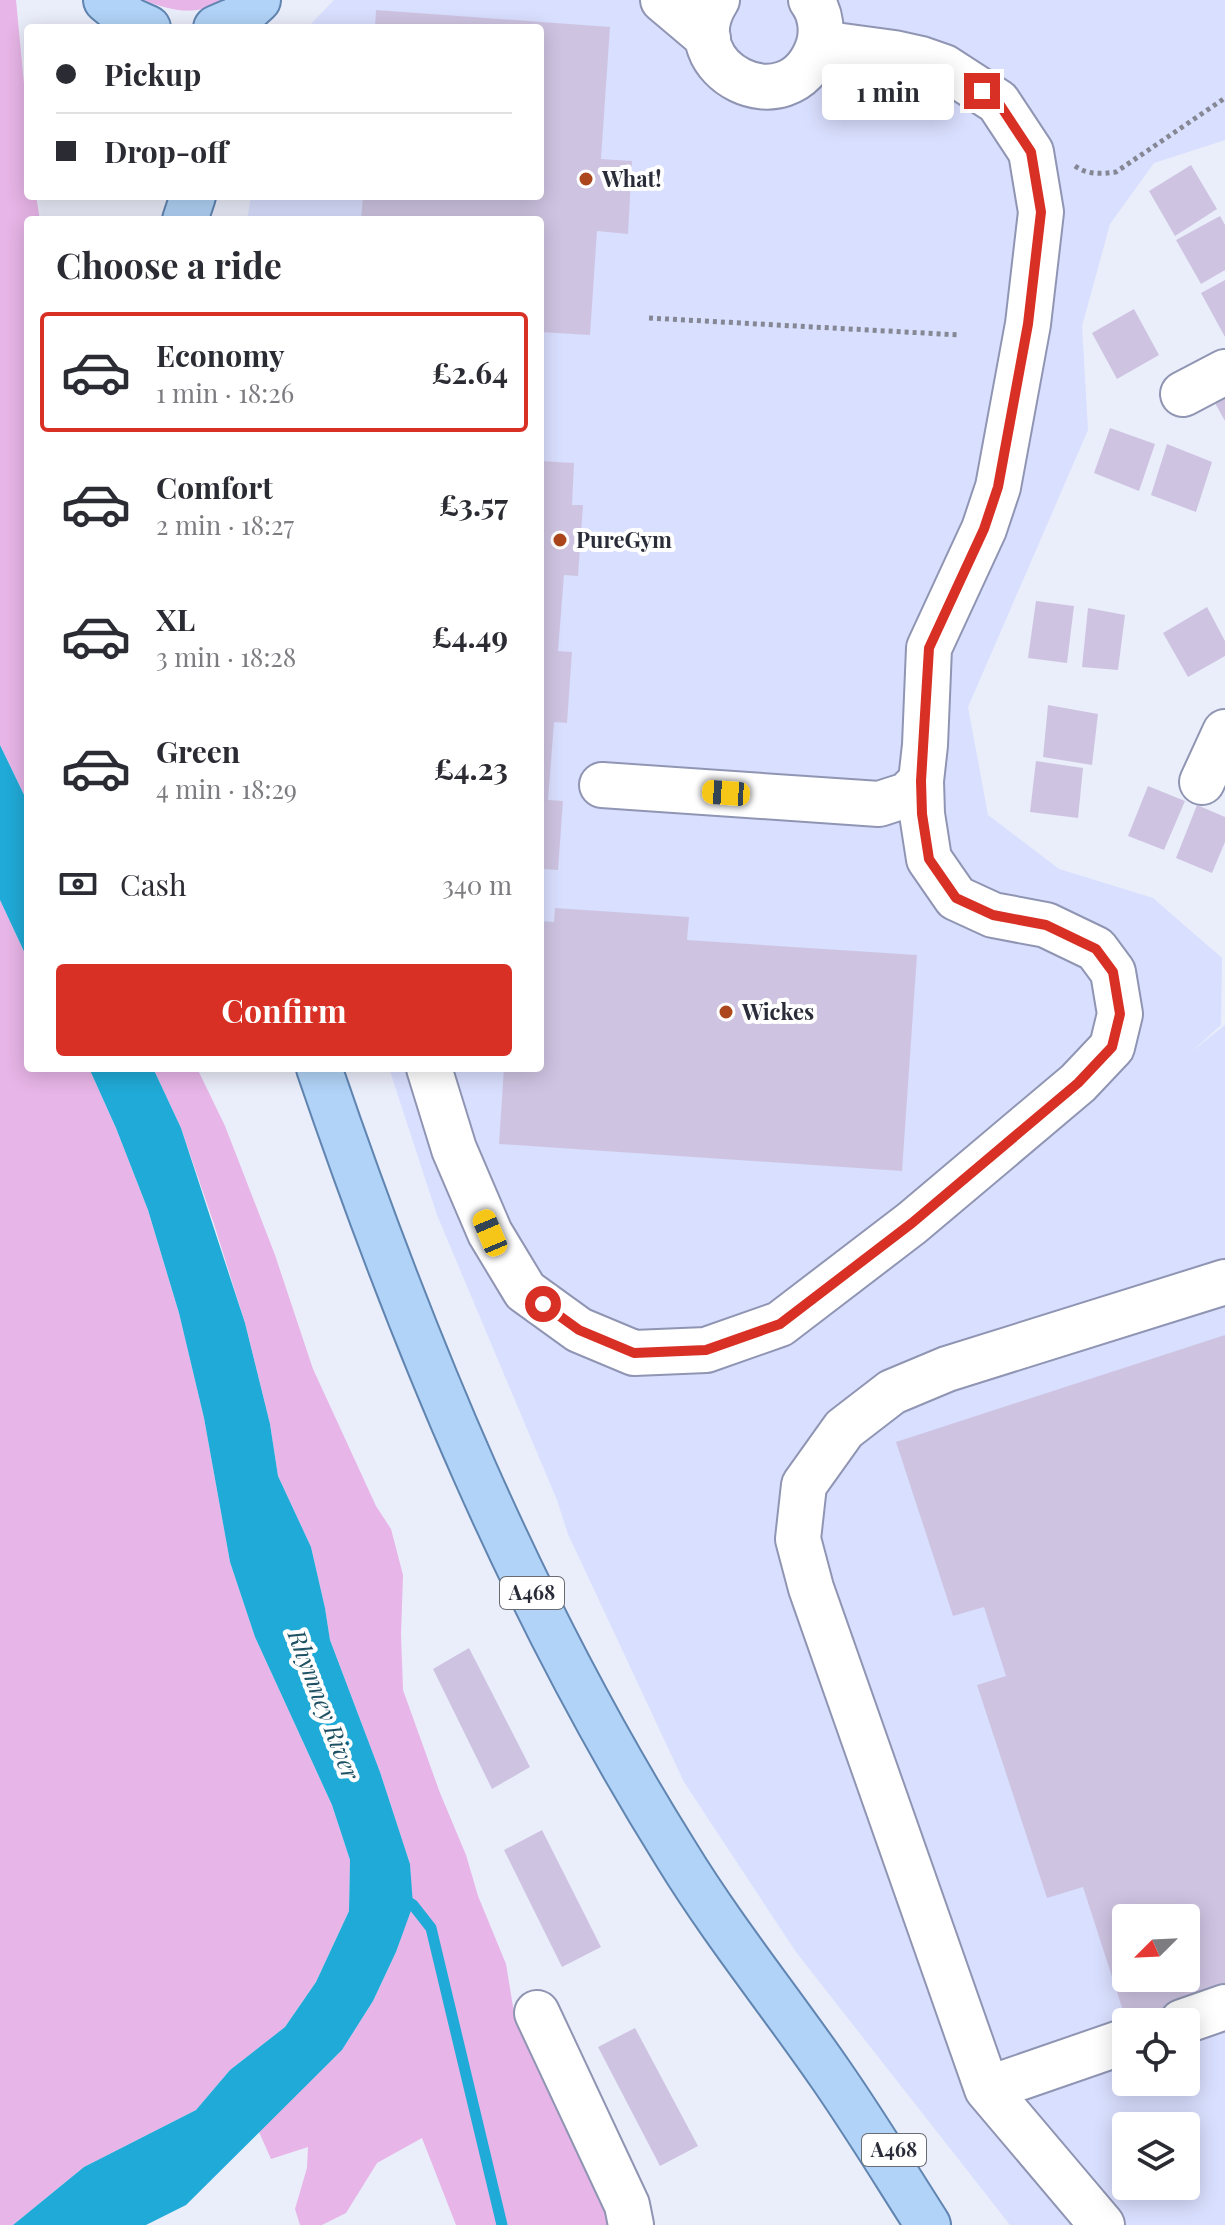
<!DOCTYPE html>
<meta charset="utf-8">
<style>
body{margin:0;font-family:"Playfair Display",serif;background:#f7f7f7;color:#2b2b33;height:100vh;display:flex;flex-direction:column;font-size:30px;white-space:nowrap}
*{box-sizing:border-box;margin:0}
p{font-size:26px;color:#7c7c81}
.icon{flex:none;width:44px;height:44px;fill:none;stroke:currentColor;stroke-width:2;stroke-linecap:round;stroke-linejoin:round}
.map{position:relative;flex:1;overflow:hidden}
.sheet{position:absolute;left:24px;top:216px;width:520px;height:856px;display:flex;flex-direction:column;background:#fff;border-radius:8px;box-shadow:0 4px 20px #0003}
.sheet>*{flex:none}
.top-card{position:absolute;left:24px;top:24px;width:520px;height:176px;border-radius:8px;box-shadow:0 4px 20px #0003;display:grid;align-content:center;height:176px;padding:0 32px;background:#fff}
.needle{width:52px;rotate:246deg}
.fabs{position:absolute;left:1112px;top:1904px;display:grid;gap:16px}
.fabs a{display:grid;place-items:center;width:88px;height:88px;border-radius:8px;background:#fff;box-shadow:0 4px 20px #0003;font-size:40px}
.end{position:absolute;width:36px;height:36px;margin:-18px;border:10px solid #d93025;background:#fff;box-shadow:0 0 0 4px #fff}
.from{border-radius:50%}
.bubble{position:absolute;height:56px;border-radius:8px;background:#fff;box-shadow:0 4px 20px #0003;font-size:26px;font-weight:700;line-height:56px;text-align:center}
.car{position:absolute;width:24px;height:48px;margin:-24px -12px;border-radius:10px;box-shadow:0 0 6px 2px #0007;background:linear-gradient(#f5c518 24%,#345 0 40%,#f5c518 0 76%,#345 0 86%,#f5c518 0)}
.top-card b{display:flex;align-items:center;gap:28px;height:76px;font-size:30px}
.top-card b+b{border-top:2px solid #e1e1e2}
.top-card i{width:20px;height:20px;background:#2b2b33}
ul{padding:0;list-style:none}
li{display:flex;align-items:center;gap:24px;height:120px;margin:0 16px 12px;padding:0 16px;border:4px solid transparent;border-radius:8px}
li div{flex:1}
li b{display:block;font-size:30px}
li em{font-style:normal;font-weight:700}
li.active{border-color:#d93025}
li>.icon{width:72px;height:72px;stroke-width:1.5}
h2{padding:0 32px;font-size:36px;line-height:96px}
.pay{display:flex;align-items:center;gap:20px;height:88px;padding:0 32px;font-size:30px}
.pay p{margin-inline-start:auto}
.cta{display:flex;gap:16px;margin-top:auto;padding:16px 32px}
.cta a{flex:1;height:92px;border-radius:8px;background:#d93025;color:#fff;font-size:32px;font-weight:700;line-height:92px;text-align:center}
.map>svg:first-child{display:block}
</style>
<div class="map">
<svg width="1225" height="2225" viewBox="0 0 1225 2225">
<rect width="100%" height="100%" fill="#eaedfa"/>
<path fill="#d9dffe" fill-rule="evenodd" d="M334 0H1225V140L1154 163 1110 224 1082 326 1088 430 968 707 988 815 1059 869 1153 898 1222 958 1221 1025 1190 1053 1225 1025V2225H1010L796 1952 684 1782 568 1534 557 1500 437 1215 389 1068H540V220H247L251 196H540V28H307ZM1126 1918H1186V1978H1126ZM1126 2022H1186V2082H1126ZM1126 2126H1186V2186H1126Z"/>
<path fill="#e7b5e7" d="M0 0H16L28 126V196H36L40 220H28V803L0 745Z
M144 0H223C198 17 170 11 144 0Z
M0 900 28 960V1068H89L116 1128 148 1210 179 1313 204 1418 230 1562 255 1637 332 1805 350 1860 349 1911 316 1982 285 2027 230 2070 196 2110 84 2167 13 2225H0Z
M153 1068H197L225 1126 275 1255 313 1369 376 1506 391 1529 403 1575 401 1634 403 1690 440 1793 466 1855 478 1896 506 1964 514 2013 557 2098 630 2225H456L422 2138 377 2163 346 2213 322 2225H300L295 2209 307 2168 308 2147 271 2159 259 2132 342 2050 373 2001 396 1952 412 1905 410 1864 380 1772 330 1640 325 1608 311 1547 278 1476 270 1424 245 1323 214 1224 181 1128Z"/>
<path fill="#20aad7" d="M0 745 28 803V960L0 900Z
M89 1068H153L181 1128 245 1323 270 1424 278 1476 311 1547 325 1608 330 1640 380 1772 410 1864 413 1905 396 1952 373 2001 342 2050 186 2205 146 2225H13L84 2167 196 2110 230 2070 285 2027 316 1982 349 1911 350 1860 332 1805 255 1637 230 1562 204 1418 179 1313 148 1210 116 1128Z"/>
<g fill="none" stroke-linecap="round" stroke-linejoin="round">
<path stroke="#20aad7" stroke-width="11" d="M402 1898 413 1905 431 1928 502 2225"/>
</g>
<path fill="#cec4e2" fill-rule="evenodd" d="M376 10 610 27 601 159 632 161 628 234 597 231 590 335 540 332V220H361L363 196H540V28H375Z
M1191 165 1217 209 1175 236 1149 191Z
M1220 216 1225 225V270L1201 284 1176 240Z
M1225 280V337L1201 293Z
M1134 309 1159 355 1117 379 1092 333Z
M1225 397V421L1215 403Z
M1110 428 1155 444 1139 491 1094 473Z
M1167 444 1212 462 1196 512 1151 495Z
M540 461 574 463 572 505H583L578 576 564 575 558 651 572 652 567 723 554 722 548 800 563 801 558 870 544 869 542 889H540Z
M1036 601 1074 606 1067 663 1028 658Z
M1207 607 1225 641V656L1188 677 1163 633Z
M1088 608 1125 615 1118 670 1082 667Z
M1048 705 1098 714 1092 765 1043 757Z
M1036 761 1083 768 1078 818 1030 812Z
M1148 786 1185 801 1164 850 1128 836Z
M1197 805 1225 817V842L1212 873 1176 858Z
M555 908 689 917 687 940 917 955 902 1171 499 1144 504 1068H540V921L554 922Z
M1225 1335V1988L1126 2020 1083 1887 1047 1898 977 1685 1006 1676 984 1607 953 1616 896 1442ZM1126 1918H1186V1978H1126Z
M469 1648 530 1767 492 1789 433 1669Z
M542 1830 601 1947 562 1967 504 1850Z
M635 2028 698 2146 660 2166 598 2047Z"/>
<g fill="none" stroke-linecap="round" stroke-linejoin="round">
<defs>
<path id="minor" d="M663 0 708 38
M717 0C672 69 789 129 818 47 823 32 821 13 811 0
M1183 394 1225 372
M1202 782 1225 732
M602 785 879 804 907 795 921 781 925 745 929 648 984 529 998 487 1028 324 1041 212 1031 152 998 102 944 67 921 59 894 53 820 43
M429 1068 454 1149 490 1233 525 1291 579 1330 634 1353 706 1350 780 1324 912 1223 1078 1083 1112 1047 1120 1014 1113 972 1096 949 1046 925 993 915 956 898 929 859 922 814 921 781
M537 2013 627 2205 631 2225
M1182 2022 1225 2007
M987 2089 1126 2041
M1102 2225 987 2089 811 1588 798 1539 804 1485 844 1429 892 1392 947 1369 1225 1282"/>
<path id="major" d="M106 0 130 20 148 28
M216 28 237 19 258 0
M185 220 193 196
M319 1068C413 1343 521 1606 676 1854 723 1931 780 2001 831 2075 865 2124 896 2175 928 2225"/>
</defs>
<use href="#minor" stroke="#8f95b2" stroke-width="48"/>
<use href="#major" stroke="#6085b1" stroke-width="48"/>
<path stroke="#858894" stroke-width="5" stroke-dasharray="4 4" stroke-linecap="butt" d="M1075 166C1088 175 1101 174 1116 172L1225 98
M649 318 960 335"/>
<use href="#minor" stroke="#fff" stroke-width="44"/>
<use href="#major" stroke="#b1d3f7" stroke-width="44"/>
</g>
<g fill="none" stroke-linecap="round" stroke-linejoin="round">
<path stroke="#d93025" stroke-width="10" d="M543 1304 579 1330 634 1353 706 1350 780 1324 912 1223 1078 1083 1112 1047 1120 1014 1113 972 1096 949 1046 925 993 915 956 898 929 859 922 814 921 781 929 648 984 529 998 487 1028 324 1041 212 1031 152 998 102 982 91"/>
</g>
<g fill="#ac461c" stroke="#fff" stroke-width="3">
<circle cx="586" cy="179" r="8"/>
<circle cx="560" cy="540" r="8"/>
<circle cx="726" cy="1012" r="8"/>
</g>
<g text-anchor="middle" stroke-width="8" stroke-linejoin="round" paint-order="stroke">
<g fill="#fff" stroke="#6a6c74" stroke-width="2">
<rect x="500" y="1577" width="64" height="32" rx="6"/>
<rect x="862" y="2134" width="64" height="32" rx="6"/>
</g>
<g font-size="20" font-weight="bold" fill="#2a2d39">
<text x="532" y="1600">A468</text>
<text x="894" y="2157">A468</text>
</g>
<g font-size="22" font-weight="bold" fill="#2a2d39" stroke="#fff" text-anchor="start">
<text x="602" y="187">What!</text>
<text x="576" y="548">PureGym</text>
<text x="742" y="1020">Wickes</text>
</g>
<g font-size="24" font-style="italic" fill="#1d5063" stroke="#fff">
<text transform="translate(323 1705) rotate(69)" y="8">Rhymney River</text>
</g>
</g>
</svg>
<div class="fabs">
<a><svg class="needle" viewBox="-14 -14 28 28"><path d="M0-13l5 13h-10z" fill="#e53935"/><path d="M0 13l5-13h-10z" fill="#7c7c81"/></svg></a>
<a><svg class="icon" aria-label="locate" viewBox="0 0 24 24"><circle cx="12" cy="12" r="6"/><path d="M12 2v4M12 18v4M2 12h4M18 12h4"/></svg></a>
<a><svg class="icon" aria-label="layers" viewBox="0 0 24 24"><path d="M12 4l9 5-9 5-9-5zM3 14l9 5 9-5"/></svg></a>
</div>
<i class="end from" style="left:543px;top:1304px"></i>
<i class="end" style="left:982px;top:91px"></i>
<div class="bubble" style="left:822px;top:64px;width:132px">1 min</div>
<i class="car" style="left:726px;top:793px;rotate:274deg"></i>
<i class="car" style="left:490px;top:1233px;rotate:337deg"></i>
<div class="top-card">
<b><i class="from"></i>Pickup</b>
<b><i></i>Drop-off</b>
</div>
<section class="sheet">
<h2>Choose a ride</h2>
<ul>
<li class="active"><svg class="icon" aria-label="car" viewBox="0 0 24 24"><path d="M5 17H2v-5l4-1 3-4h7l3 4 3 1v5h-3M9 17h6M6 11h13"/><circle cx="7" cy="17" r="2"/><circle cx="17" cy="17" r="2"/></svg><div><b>Economy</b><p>1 min · 18:26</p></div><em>£2.64</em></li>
<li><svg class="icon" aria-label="car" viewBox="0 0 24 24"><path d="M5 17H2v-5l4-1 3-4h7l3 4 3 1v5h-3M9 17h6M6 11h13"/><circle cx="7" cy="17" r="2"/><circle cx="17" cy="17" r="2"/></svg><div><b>Comfort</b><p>2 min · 18:27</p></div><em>£3.57</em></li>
<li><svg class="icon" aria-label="car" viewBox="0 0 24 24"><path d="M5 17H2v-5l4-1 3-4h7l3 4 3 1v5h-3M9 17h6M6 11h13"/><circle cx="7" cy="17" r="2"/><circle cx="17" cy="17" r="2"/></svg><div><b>XL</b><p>3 min · 18:28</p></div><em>£4.49</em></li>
<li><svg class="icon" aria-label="car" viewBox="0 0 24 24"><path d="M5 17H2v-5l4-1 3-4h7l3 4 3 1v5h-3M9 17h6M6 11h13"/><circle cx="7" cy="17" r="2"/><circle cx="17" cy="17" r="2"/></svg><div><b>Green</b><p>4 min · 18:29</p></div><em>£4.23</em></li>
</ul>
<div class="pay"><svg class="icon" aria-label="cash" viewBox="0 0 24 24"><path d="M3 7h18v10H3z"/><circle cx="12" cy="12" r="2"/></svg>Cash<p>340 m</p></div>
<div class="cta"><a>Confirm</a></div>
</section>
</div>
